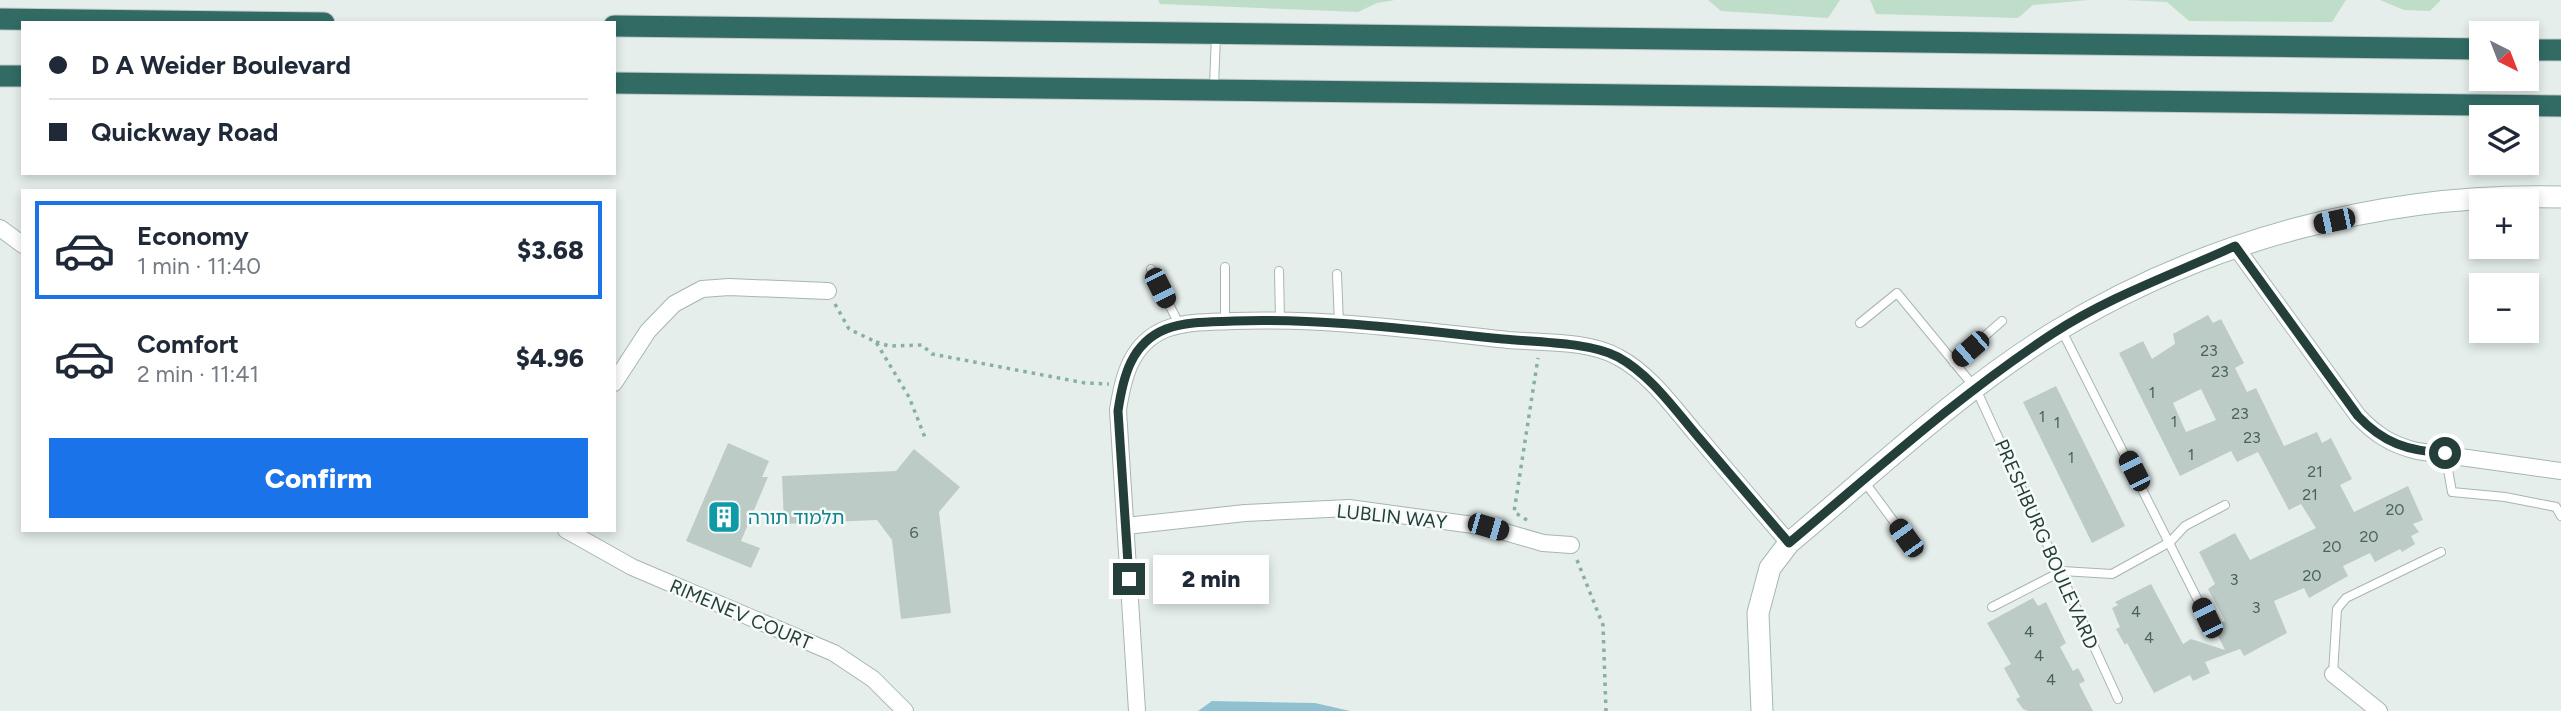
<!DOCTYPE html>
<meta charset="utf-8">
<style>
body{margin:0;font-family:Figtree,"Noto Sans Hebrew",sans-serif;background:#f2f2f3;color:#1f2937;height:100vh;display:flex;flex-direction:column;font-size:26px;white-space:nowrap}
*{box-sizing:border-box;margin:0}
p{font-size:23px;color:#747a83}
.icon{flex:none;width:38px;height:38px;fill:none;stroke:currentColor;stroke-width:2;stroke-linecap:round;stroke-linejoin:round}
.map{position:relative;flex:1;overflow:hidden}
.sheet{position:absolute;left:21px;top:189px;width:595px;height:343px;display:flex;flex-direction:column;background:#fff;border-radius:0px;box-shadow:0 4px 10px #0003}
.sheet>*{flex:none}
.banner{position:absolute;left:21px;top:21px;width:595px;height:154px;border-radius:0px;box-shadow:0 4px 10px #0003;display:grid;align-content:center;height:154px;padding:0 28px;background:#fff}
.needle{width:46px;rotate:138deg}
.buttons{position:absolute;left:2469px;top:21px;display:grid;gap:14px}
.buttons a{display:grid;place-items:center;width:70px;height:70px;border-radius:0px;background:#fff;box-shadow:0 4px 10px #0003;font-size:35px}
.end{position:absolute;width:32px;height:32px;margin:-16px;border:9px solid #243f3a;background:#fff;box-shadow:0 0 0 4px #fff}
.from{border-radius:50%}
.bubble{position:absolute;height:49px;border-radius:0px;background:#fff;box-shadow:0 4px 10px #0003;font-size:23px;font-weight:800;line-height:49px;text-align:center}
.car{position:absolute;width:21px;height:42px;margin:-21px -10px;border-radius:9px;box-shadow:0 0 5px 2px #0007;background:linear-gradient(#222 24%,#8ab4d8 0 40%,#222 0 76%,#8ab4d8 0 86%,#222 0)}
.banner b{display:flex;align-items:center;gap:24px;height:66px;font-size:26px}
.banner b+b{border-top:2px solid #e0e1e3}
.banner i{width:18px;height:18px;background:#1f2937}
ul{padding:12px 0 0;list-style:none}
li{display:flex;align-items:center;gap:21px;height:98px;margin:0 14px 10px;padding:0 14px;border:4px solid transparent;border-radius:0px}
li div{flex:1}
li b{display:block;font-size:26px}
li em{font-style:normal;font-weight:800}
li.active{border-color:#1a73e8}
li>.icon{width:63px;height:63px;stroke-width:1.5}
.primary-button{display:flex;gap:14px;margin-top:auto;padding:14px 28px}
.primary-button a{flex:1;height:80px;border-radius:0px;background:#1a73e8;color:#fff;font-size:28px;font-weight:800;line-height:80px;text-align:center}
.map>svg:first-child{display:block}
</style>
<div class="map">
<svg width="2561" height="711" viewBox="0 0 2561 711">
<rect width="100%" height="100%" fill="#e5eeeb"/>
<path fill="#bfdeca" d="M1158 0H1395L1377 3 1358 12 1160 4Z
M1708 0H1840L1828 18 1721 11Z
M1870 0H2089L2033 5 2018 18 1876 14Z
M2125 0H2346L2332 22 2189 21 2167 2Z
M2380 0H2441L2430 11 2404 10Z"/>
<path fill="#8fc1d1" d="M1212 701 1315 703 1350 711H1198Z"/>
<path fill="#bdcbc7" fill-rule="evenodd" d="M2208 315 2213 323 2221 319 2244 363 2235 368 2247 392 2256 388 2284 446 2317 432 2322 443 2331 438 2352 479 2340 485 2354 512 2408 486 2423 520 2413 524 2419 532 2411 536 2415 544 2402 552 2400 549 2375 562 2370 553 2343 566 2348 576 2309 598 2304 588 2274 601 2287 633 2244 656 2240 649 2205 662 2210 673 2193 681 2190 675 2154 693 2127 643 2125 645 2116 629 2120 627 2112 608 2118 605 2115 602 2151 584 2183 644 2191 639 2225 650 2213 626 2225 621 2208 589 2215 584 2199 552 2235 533 2250 560 2316 528 2301 504 2289 510 2258 452 2237 462 2231 451 2180 476 2119 353 2143 341 2152 359 2175 344 2173 334ZM2201 389 2216 420 2186 432 2173 403Z
M2056 386 2125 526 2092 543 2023 402Z
M728 443 769 461 762 477H768L741 541 760 548 751 568 686 541Z
M914 449 960 487 939 512 951 613 901 619 892 540 877 520 784 524 782 476 896 471Z
M2033 598 2038 606 2046 602 2066 643 2060 647 2073 671 2078 668 2085 681 2079 684 2093 711H2028L2023 709 2016 699 2020 697 2004 668 2011 664 1987 623Z"/>
<g fill="none" stroke-linecap="round" stroke-linejoin="round">
<defs>
<path id="lane" d="M1214 87 1216 34
M1225 267V321
M1151 269 1180 326
M1279 271 1280 321
M1337 274 1339 324
M1860 323 1897 293 1976 389 2118 699
M2061 329 2207 618
M1954 363 2002 321
M2445 453 2452 492 2505 497 2556 507 2561 516
M1864 481 1906 538
M1992 607 2062 571 2112 574 2170 542 2185 526 2225 505
M2333 674 2337 609 2346 598 2441 552"/>
<path id="street" d="M0 228 23 245
M2235 246 2358 416C2376 435 2392 445 2417 451L2561 471
M614 383 648 331 674 304 702 289 729 287 828 291
M1126 526 1245 513 1349 508 1488 527 1543 543 1571 545
M566 530 632 567 834 653 873 679 905 711
M2333 674 2379 711
M1137 711 1118 410C1123 377 1131 343 1166 329 1187 321 1212 322 1234 321 1326 318 1418 330 1508 340 1542 343 1588 340 1618 357 1650 374 1673 407 1696 434 1727 471 1758 507 1789 543"/>
<path id="secondary" d="M1762 711 1758 613 1770 568 1789 543C1873 473 1962 389 2055 332 2205 240 2385 192 2561 197"/>
<path id="highway" d="M0 19 324 23
M614 26 2482 49
M2527 50H2561
M0 76H23
M614 83 2561 106"/>
</defs>
<use href="#lane" stroke="#a7b6b2" stroke-width="10"/>
<use href="#street" stroke="#a7b6b2" stroke-width="18"/>
<use href="#secondary" stroke="#a3b9b3" stroke-width="23"/>
<use href="#highway" stroke="#c2c9c8" stroke-width="23"/>
<path stroke="#86b0a7" stroke-width="3.5" stroke-dasharray="3.5 5" stroke-linecap="butt" d="M835 304 849 329 876 342 909 397 926 440
M876 342 889 346 922 345 932 354 1085 383 1109 384
M1527 520 1514 512 1538 358
M1577 560 1603 625 1606 711"/>
<use href="#lane" stroke="#fff" stroke-width="8"/>
<use href="#street" stroke="#fff" stroke-width="16"/>
<use href="#secondary" stroke="#fff" stroke-width="21"/>
<use href="#highway" stroke="#316b64" stroke-width="21"/>
</g>
<g fill="none" stroke-linecap="round" stroke-linejoin="round">
<path stroke="#243f3a" stroke-width="9" d="M1129 579 1118 411C1123 377 1131 343 1166 329 1187 321 1212 322 1234 321 1324 318 1414 330 1503 339 1535 342 1590 342 1618 357 1651 375 1675 410 1700 439 1729 473 1759 508 1789 543 1874 472 1959 395 2052 334 2108 297 2174 274 2235 246L2358 416C2383 443 2408 451 2445 453"/>
</g>
<defs>
<symbol id="building-square" viewBox="-11 -11 22 22"><rect x="-9" y="-9" width="18" height="18" rx="4" fill="#0f9aa8" stroke="#f6faf8"/><path d="M-4-6H4V6H1V3H-1V6H-4ZM-2.5-4.3h1.7v1.8h-1.7ZM.8-4.3h1.7v1.8H.8ZM-2.5-1h1.7V.8h-1.7ZM.8-1h1.7V.8H.8Z" fill="#fff"/></symbol>
</defs>
<g fill-rule="evenodd">
<use href="#building-square" x="705" y="498" width="38" height="38"/>
</g>
<g text-anchor="middle" stroke-width="5" stroke-linejoin="round" paint-order="stroke">
<g font-size="16" fill="#4a625d">
<text x="2209" y="356">23</text>
<text x="2220" y="377">23</text>
<text x="2152" y="398">1</text>
<text x="2240" y="419">23</text>
<text x="2042" y="422">1</text>
<text x="2174" y="427">1</text>
<text x="2057" y="428">1</text>
<text x="2252" y="443">23</text>
<text x="2191" y="460">1</text>
<text x="2071" y="463">1</text>
<text x="2315" y="477">21</text>
<text x="2310" y="500">21</text>
<text x="2395" y="515">20</text>
<text x="914" y="538">6</text>
<text x="2369" y="542">20</text>
<text x="2332" y="552">20</text>
<text x="2312" y="581">20</text>
<text x="2234" y="585">3</text>
<text x="2256" y="613">3</text>
<text x="2136" y="617">4</text>
<text x="2029" y="637">4</text>
<text x="2149" y="643">4</text>
<text x="2039" y="661">4</text>
<text x="2051" y="685">4</text>
</g>
<g font-size="19" fill="#243f3a" stroke="#f6faf8">
<text transform="translate(1392 516) rotate(6)" y="7">LUBLIN WAY</text>
<text transform="translate(2047 544) rotate(66)" y="7">PRESHBURG BOULEVARD</text>
<text transform="translate(741 614) rotate(23)" y="7">RIMENEV COURT</text>
</g>
<g font-size="19" fill="#0d838f" stroke="#f6faf8" text-anchor="start">
<text x="748" y="524">תלמוד תורה</text>
</g>
</g>
</svg>
<div class="buttons">
<a><svg class="needle" viewBox="-14 -14 28 28"><path d="M0-13l5 13h-10z" fill="#e53935"/><path d="M0 13l5-13h-10z" fill="#747a83"/></svg></a>
<a><svg class="icon" aria-label="layers" viewBox="0 0 24 24"><path d="M12 4l9 5-9 5-9-5zM3 14l9 5 9-5"/></svg></a>
<a>+</a>
<a>−</a>
</div>
<i class="end from" style="left:2445px;top:453px"></i>
<i class="end" style="left:1129px;top:579px"></i>
<div class="bubble" style="left:1153px;top:555px;width:116px">2 min</div>
<i class="car" style="left:2334px;top:221px;rotate:258deg"></i>
<i class="car" style="left:1160px;top:288px;rotate:153deg"></i>
<i class="car" style="left:1970px;top:349px;rotate:229deg"></i>
<i class="car" style="left:2134px;top:471px;rotate:333deg"></i>
<i class="car" style="left:1488px;top:527px;rotate:106deg"></i>
<i class="car" style="left:1906px;top:538px;rotate:324deg"></i>
<i class="car" style="left:2207px;top:618px;rotate:334deg"></i>
<div class="banner">
<b><i class="from"></i>D A Weider Boulevard</b>
<b><i></i>Quickway Road</b>
</div>
<section class="sheet">
<ul>
<li class="active"><svg class="icon" aria-label="car" viewBox="0 0 24 24"><path d="M5 17H2v-5l4-1 3-4h7l3 4 3 1v5h-3M9 17h6M6 11h13"/><circle cx="7" cy="17" r="2"/><circle cx="17" cy="17" r="2"/></svg><div><b>Economy</b><p>1 min · 11:40</p></div><em>$3.68</em></li>
<li><svg class="icon" aria-label="car" viewBox="0 0 24 24"><path d="M5 17H2v-5l4-1 3-4h7l3 4 3 1v5h-3M9 17h6M6 11h13"/><circle cx="7" cy="17" r="2"/><circle cx="17" cy="17" r="2"/></svg><div><b>Comfort</b><p>2 min · 11:41</p></div><em>$4.96</em></li>
</ul>
<div class="primary-button"><a>Confirm</a></div>
</section>
</div>
